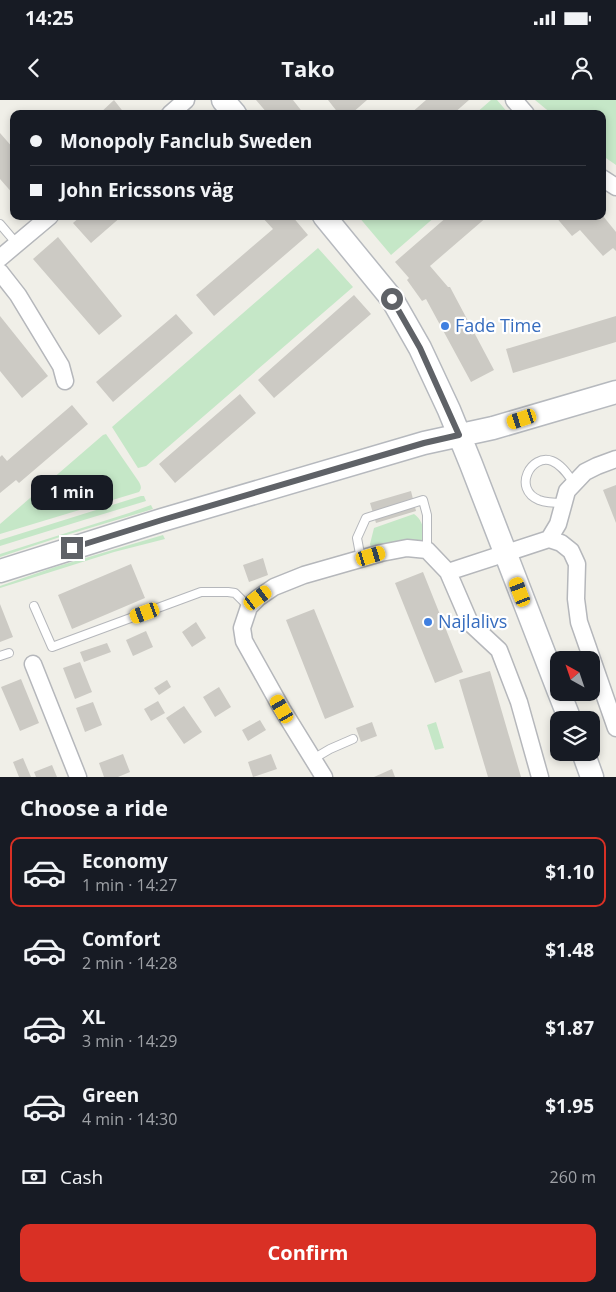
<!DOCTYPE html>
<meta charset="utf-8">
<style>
body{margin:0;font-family:"Open Sans",sans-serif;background:#20242c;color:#f1f3f6;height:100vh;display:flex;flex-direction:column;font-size:19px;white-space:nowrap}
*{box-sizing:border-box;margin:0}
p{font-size:16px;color:#9ea1a6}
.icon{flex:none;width:28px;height:28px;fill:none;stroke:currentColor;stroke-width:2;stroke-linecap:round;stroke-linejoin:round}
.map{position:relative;height:677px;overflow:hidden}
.details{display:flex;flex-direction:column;background:#171b24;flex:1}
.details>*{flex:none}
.top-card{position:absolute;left:10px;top:10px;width:596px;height:110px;border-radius:10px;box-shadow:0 2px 8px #0003;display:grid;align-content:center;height:110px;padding:0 20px;background:#171b24}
.needle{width:32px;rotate:320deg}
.buttons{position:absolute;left:550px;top:551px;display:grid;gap:10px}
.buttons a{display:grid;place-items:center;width:50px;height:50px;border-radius:10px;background:#171b24;box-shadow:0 2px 8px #0003;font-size:25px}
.end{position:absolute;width:22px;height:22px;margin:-11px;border:6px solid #5f6267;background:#fff;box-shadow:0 0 0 2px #fff}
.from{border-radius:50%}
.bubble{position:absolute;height:35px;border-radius:10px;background:#171b24;box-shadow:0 2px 8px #0003;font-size:16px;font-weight:700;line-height:35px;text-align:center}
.car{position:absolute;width:15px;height:30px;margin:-15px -8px;border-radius:6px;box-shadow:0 0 4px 1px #0007;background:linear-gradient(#f5c518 24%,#345 0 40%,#f5c518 0 76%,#345 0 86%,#f5c518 0)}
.top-card b{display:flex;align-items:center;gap:18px;height:48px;font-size:19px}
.top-card b+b{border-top:1px solid #363941}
.top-card i{width:12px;height:12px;background:#f1f3f6}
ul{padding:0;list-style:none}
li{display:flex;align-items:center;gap:15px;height:70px;margin:0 10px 8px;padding:0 10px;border:2px solid transparent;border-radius:10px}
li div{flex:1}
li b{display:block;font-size:19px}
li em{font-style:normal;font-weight:700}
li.active{border-color:#d93025}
li>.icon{width:45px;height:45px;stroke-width:1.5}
h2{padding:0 20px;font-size:22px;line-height:60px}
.pay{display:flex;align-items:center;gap:12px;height:55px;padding:0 20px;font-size:19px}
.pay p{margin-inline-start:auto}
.action{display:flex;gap:10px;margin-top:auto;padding:10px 20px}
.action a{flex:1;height:58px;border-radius:10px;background:#d93025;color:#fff;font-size:20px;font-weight:700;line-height:58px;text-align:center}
.status{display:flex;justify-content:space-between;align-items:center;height:35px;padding:0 25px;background:#171b24;direction:ltr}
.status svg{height:14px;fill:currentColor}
header{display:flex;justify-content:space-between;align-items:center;height:65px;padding:0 20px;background:#171b24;font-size:22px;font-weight:700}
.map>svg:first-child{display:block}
</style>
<div class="status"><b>14:25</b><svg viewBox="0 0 49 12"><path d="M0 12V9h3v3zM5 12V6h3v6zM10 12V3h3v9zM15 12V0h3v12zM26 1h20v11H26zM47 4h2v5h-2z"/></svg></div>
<header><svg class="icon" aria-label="back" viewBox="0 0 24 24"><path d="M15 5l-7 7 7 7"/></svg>Tako<svg class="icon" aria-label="person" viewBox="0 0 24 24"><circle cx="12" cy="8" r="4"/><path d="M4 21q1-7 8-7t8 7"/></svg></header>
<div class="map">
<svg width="616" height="677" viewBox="0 0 616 677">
<rect width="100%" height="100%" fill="#f0efe8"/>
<path fill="#c5e7c7" d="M491 0H497L509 14H475Z
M535 0H616V65L603 56 602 14H552Z
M358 116H436L391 155Z
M318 148 353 187 146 366 138 368 112 327Z
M106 334 139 382C141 386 142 388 139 392L0 434V424L103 335Z
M141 396H144L146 401 87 419 0 446V440Z
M151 405 153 409 63 436 0 457V454L129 413Z
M414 414C422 419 426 432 423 440L420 442 371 448 370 444 374 428 411 415Z
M163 435 165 439 114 452 0 488V486L55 467Z
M436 622 444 648 435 650 427 625Z"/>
<path fill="#cccac4" d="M114 0 125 14H99Z
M256 0H293L304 14H268Z
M328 0H367L351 14H339Z
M426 0H469L453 14H410Z
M0 33 14 49V95L0 79Z
M81 116H122L91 143 73 123Z
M261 116H292L308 135 214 216 196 195 273 129Z
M448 116H488L430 166 448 187H450L494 270 471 282 426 199 422 201 407 180 409 178 395 162Z
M555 116H591L592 117 593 116H603L616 132V151L613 148 603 156 580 130 572 136Z
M58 137 122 216 99 235 33 159Z
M354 195 371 214 274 298 258 280Z
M176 214 193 233 113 302 96 282Z
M0 216 48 276 22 298 0 271Z
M616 216V242L513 273 506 249Z
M240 294 256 313 175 383 159 364Z
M72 305 88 324 19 383 16 380 0 393V357L2 355 7 361Z
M616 385V423L603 390Z
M411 391 416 411 376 423 370 403Z
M263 458 268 475 249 482 243 465Z
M131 464 145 498 72 529 58 495Z
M423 472 463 572 435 583 395 483Z
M0 504 13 537 0 542Z
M314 509 354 607 325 619 286 520Z
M196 522 206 538 192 547 182 532Z
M146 531 153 547 133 556 126 540Z
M107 543 111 552 84 562 80 552Z
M80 562 92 592 75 599 63 568Z
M490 571 521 677H488L459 580Z
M21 579 39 623 20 631 1 587Z
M167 580 171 587 159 595 154 588Z
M219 587 231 607 215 617 203 597Z
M158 601 165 613 151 621 144 609Z
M93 602 102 625 85 632 76 608Z
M184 606 202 632 184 644 166 618Z
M260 620 266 630 248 641 242 630Z
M372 622 377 636 361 642 356 628Z
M123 654 130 672 118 677H104L99 663Z
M271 654 277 669 253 677 248 662Z
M23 658 31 677H19L13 662Z
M52 665 57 677H36L34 672Z
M392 669 395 677H374Z"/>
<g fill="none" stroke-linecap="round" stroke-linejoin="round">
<defs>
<path id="lane" d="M0 124 17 144
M563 403C555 403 547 403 539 400 512 389 531 353 552 361 562 365 568 375 574 383
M361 459 357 438 366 418 423 400 427 415V450
M34 506 52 547 201 492H228L235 493 249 507
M0 556 9 553
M313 659 330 649 353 639"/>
<path id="street" d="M514 0 526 14
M170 14 186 0
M602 78 616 87
M0 158 50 116
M0 172 18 195 61 266 65 281
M549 439 561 443 571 451 577 464 576 499 579 522 616 628
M448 472 549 439 558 424 567 391 585 372 597 366 616 359
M33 564 78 677
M324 677 282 609 244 541 242 528 249 507 258 498 274 487 304 475 381 453 407 448 427 450 448 472 470 523 499 550 519 602 540 677"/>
<path id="secondary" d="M223 0 235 14
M324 116 392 199 420 248 449 310 471 364 559 592
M0 471 162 420 424 343 493 328 616 292
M559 592 570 620
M583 652 592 677"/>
</defs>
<use href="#lane" stroke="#b5b7bb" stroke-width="10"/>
<use href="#street" stroke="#b5b7bb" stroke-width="19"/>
<use href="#secondary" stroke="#b6b9be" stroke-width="25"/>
<use href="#lane" stroke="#fff" stroke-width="8"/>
<use href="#street" stroke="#fff" stroke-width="16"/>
<use href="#secondary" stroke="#fff" stroke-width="22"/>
</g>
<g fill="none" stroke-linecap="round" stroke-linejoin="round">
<path stroke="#5f6267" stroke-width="6" d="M72 448 162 420 424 343 459 335 420 248 392 199"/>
</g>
<g fill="#3f7fe0" stroke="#fff" stroke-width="2">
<circle cx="445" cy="226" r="5"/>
<circle cx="428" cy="522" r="5"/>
</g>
<g text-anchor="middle" stroke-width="4.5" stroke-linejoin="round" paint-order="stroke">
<g font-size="18" fill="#366cbe" stroke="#fff" text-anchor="start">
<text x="455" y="232">Fade Time</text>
<text x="438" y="528">Najlalivs</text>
</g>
</g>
</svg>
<div class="buttons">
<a><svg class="needle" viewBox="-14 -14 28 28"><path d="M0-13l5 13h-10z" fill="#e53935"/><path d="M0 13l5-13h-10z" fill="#9ea1a6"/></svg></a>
<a><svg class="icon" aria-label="layers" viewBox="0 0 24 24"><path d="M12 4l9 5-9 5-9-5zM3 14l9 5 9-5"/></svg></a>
</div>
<i class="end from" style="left:392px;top:199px"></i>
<i class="end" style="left:72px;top:448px"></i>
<div class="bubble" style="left:31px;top:375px;width:82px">1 min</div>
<i class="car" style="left:522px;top:319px;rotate:252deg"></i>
<i class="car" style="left:371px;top:456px;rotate:73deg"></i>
<i class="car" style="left:520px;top:492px;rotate:339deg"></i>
<i class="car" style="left:258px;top:498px;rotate:54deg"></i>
<i class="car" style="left:145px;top:513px;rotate:250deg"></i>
<i class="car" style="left:282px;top:609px;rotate:330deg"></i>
<div class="top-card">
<b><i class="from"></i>Monopoly Fanclub Sweden</b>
<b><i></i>John Ericssons väg</b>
</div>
</div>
<section class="details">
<h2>Choose a ride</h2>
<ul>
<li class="active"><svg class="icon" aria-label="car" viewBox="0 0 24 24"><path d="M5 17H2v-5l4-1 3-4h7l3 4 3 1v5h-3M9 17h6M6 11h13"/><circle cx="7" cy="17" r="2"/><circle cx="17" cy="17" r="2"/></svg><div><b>Economy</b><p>1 min · 14:27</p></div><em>$1.10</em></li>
<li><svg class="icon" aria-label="car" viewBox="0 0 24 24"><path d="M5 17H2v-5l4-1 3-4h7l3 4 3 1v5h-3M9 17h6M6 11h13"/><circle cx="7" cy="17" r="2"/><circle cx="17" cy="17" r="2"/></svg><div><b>Comfort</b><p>2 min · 14:28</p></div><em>$1.48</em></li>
<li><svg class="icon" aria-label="car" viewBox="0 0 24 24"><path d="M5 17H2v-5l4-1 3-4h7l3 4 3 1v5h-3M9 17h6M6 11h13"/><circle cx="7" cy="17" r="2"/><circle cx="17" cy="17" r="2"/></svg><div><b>XL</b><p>3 min · 14:29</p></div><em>$1.87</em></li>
<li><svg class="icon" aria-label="car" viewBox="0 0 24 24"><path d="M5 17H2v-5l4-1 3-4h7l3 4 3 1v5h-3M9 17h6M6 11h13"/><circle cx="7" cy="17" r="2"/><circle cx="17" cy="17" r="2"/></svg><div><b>Green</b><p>4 min · 14:30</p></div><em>$1.95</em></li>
</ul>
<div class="pay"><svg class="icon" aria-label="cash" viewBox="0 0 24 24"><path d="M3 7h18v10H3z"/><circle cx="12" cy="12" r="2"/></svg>Cash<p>260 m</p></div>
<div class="action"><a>Confirm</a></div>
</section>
